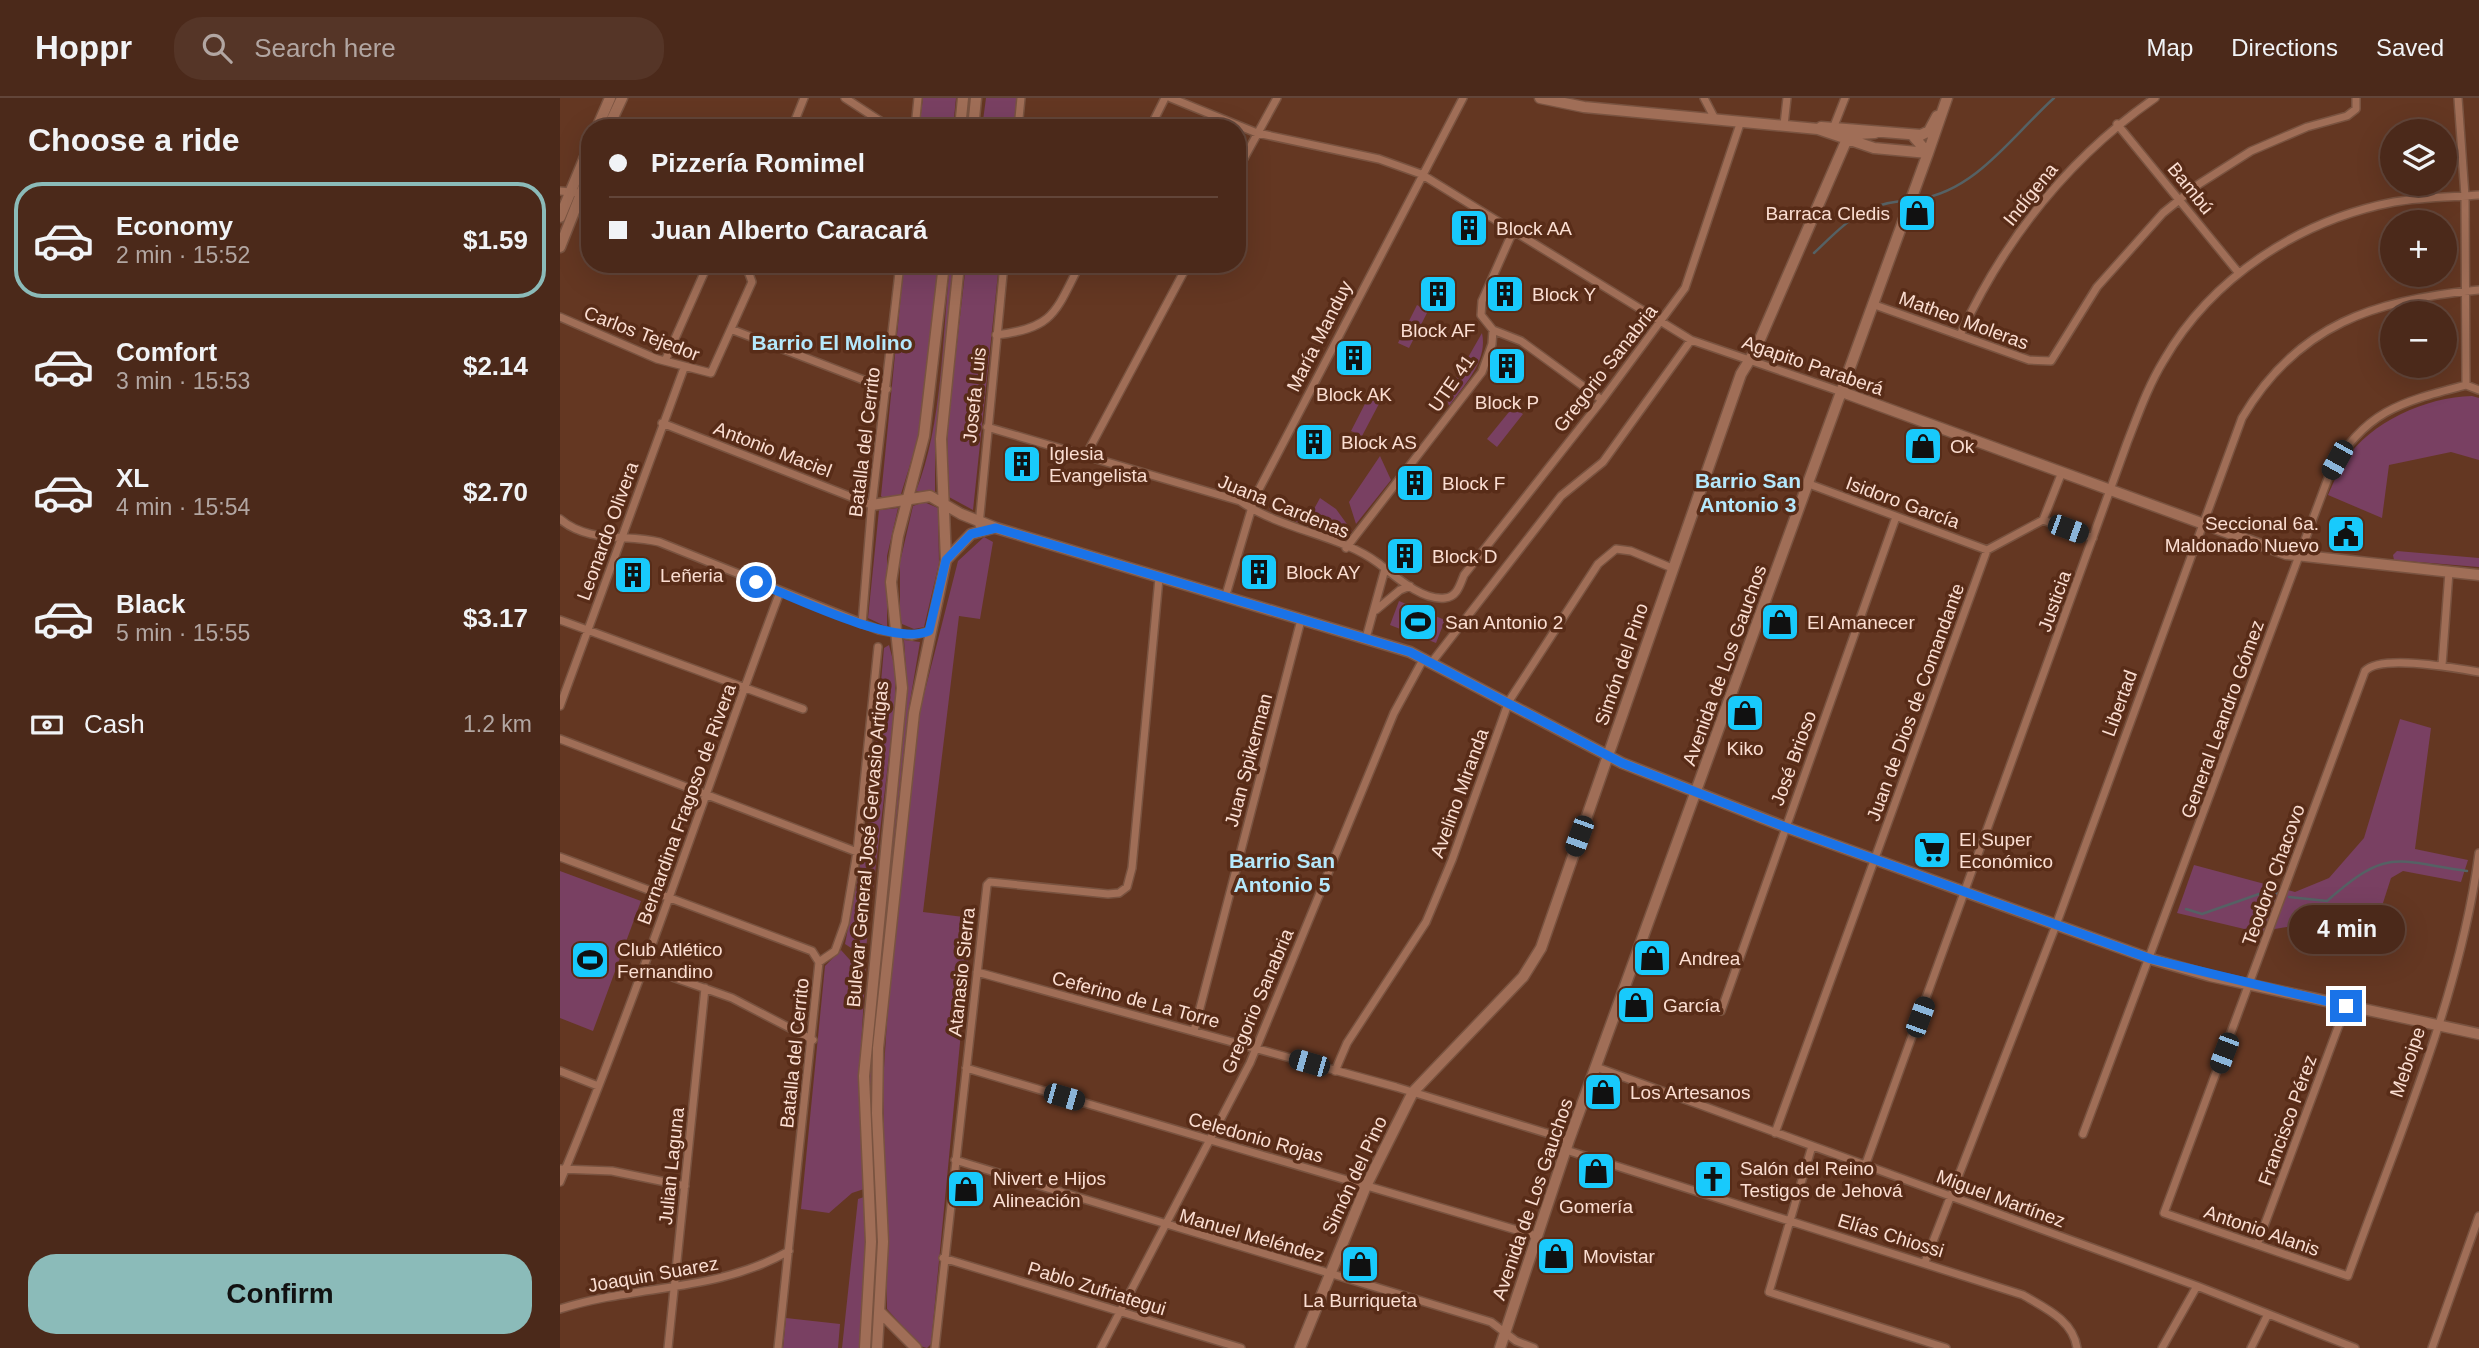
<!DOCTYPE html>
<meta charset="utf-8">
<style>
body{margin:0;font-family:Arial,sans-serif;background:#553527;color:#f1f3f6;height:100vh;display:flex;flex-direction:column;font-size:26px;white-space:nowrap}
*{box-sizing:border-box;margin:0}
p{font-size:23px;color:#b2a6a2}
.icon{flex:none;width:38px;height:38px;fill:none;stroke:currentColor;stroke-width:2;stroke-linecap:round;stroke-linejoin:round}
.map{position:relative;flex:1;overflow:hidden}
.panel{display:flex;flex-direction:column;background:#4b291a;width:560px}
.panel>*{flex:none}
.top-card{position:absolute;left:21px;top:21px;width:665px;height:154px;border-radius:28px;box-shadow:0 7px 28px #0002,0 0 0 2px #624539;display:grid;align-content:center;height:154px;padding:0 28px;background:#4b291a}
.buttons{position:absolute;left:1820px;top:21px;display:grid;gap:14px}
.buttons a{display:grid;place-items:center;width:77px;height:77px;border-radius:50%;background:#4b291a;box-shadow:0 7px 28px #0002,0 0 0 2px #624539;font-size:35px}
.end{position:absolute;width:32px;height:32px;margin:-16px;border:9px solid #1a73e8;background:#fff;box-shadow:0 0 0 4px #fff}
.from{border-radius:50%}
.bubble{position:absolute;height:49px;border-radius:24px;background:#4b291a;box-shadow:0 7px 28px #0002,0 0 0 2px #624539;font-size:23px;font-weight:800;line-height:49px;text-align:center}
.car{position:absolute;width:21px;height:42px;margin:-21px -10px;border-radius:9px;box-shadow:0 0 5px 2px #0007;background:linear-gradient(#222 24%,#8ab4d8 0 40%,#222 0 76%,#8ab4d8 0 86%,#222 0)}
.top-card b{display:flex;align-items:center;gap:24px;height:66px;font-size:26px}
.top-card b+b{border-top:2px solid #624539}
.top-card i{width:18px;height:18px;background:#f1f3f6}
ul{padding:0;list-style:none}
li{display:flex;align-items:center;gap:21px;height:116px;margin:0 14px 10px;padding:0 14px;border:4px solid transparent;border-radius:28px}
li div{flex:1}
li b{display:block;font-size:26px}
li em{font-style:normal;font-weight:800}
li.current{border-color:#8bbbb9}
li>.icon{width:63px;height:63px;stroke-width:1.5}
h2{padding:0 28px;font-size:32px;line-height:84px}
.pay{display:flex;align-items:center;gap:18px;height:77px;padding:0 28px;font-size:26px}
.pay p{margin-inline-start:auto}
.action{display:flex;gap:14px;margin-top:auto;padding:14px 28px}
.action a{flex:1;height:80px;border-radius:28px;background:#8bbbb9;color:#111;font-size:28px;font-weight:800;line-height:80px;text-align:center}
header{display:flex;align-items:center;gap:42px;box-sizing:border-box;height:98px;padding:0 35px;background:#4b291a;border-bottom:2px solid #624539}
header strong{font-size:33px}
nav{display:flex;gap:38px;margin-inline-start:auto;font-size:24px}
.search{width:490px;height:63px;background:#553527;display:flex;align-items:center;gap:18px;box-sizing:border-box;padding:0 24px;border-radius:28px;color:#b2a6a2;font-size:26px}
main{display:flex;flex:1;min-height:0}
.map>svg:first-child{display:block}
</style>
<header>
<strong>Hoppr</strong>
<div class="search"><svg class="icon" aria-label="search" viewBox="0 0 24 24"><circle cx="10" cy="10" r="6"/><path d="M15 15l6 6"/></svg>Search here</div>
<nav><a>Map</a><a>Directions</a><a>Saved</a></nav>
</header>
<main>
<section class="panel">
<h2>Choose a ride</h2>
<ul>
<li class="current"><svg class="icon" aria-label="car" viewBox="0 0 24 24"><path d="M5 17H2v-5l4-1 3-4h7l3 4 3 1v5h-3M9 17h6M6 11h13"/><circle cx="7" cy="17" r="2"/><circle cx="17" cy="17" r="2"/></svg><div><b>Economy</b><p>2 min · 15:52</p></div><em>$1.59</em></li>
<li><svg class="icon" aria-label="car" viewBox="0 0 24 24"><path d="M5 17H2v-5l4-1 3-4h7l3 4 3 1v5h-3M9 17h6M6 11h13"/><circle cx="7" cy="17" r="2"/><circle cx="17" cy="17" r="2"/></svg><div><b>Comfort</b><p>3 min · 15:53</p></div><em>$2.14</em></li>
<li><svg class="icon" aria-label="car" viewBox="0 0 24 24"><path d="M5 17H2v-5l4-1 3-4h7l3 4 3 1v5h-3M9 17h6M6 11h13"/><circle cx="7" cy="17" r="2"/><circle cx="17" cy="17" r="2"/></svg><div><b>XL</b><p>4 min · 15:54</p></div><em>$2.70</em></li>
<li><svg class="icon" aria-label="car" viewBox="0 0 24 24"><path d="M5 17H2v-5l4-1 3-4h7l3 4 3 1v5h-3M9 17h6M6 11h13"/><circle cx="7" cy="17" r="2"/><circle cx="17" cy="17" r="2"/></svg><div><b>Black</b><p>5 min · 15:55</p></div><em>$3.17</em></li>
</ul>
<div class="pay"><svg class="icon" aria-label="cash" viewBox="0 0 24 24"><path d="M3 7h18v10H3z"/><circle cx="12" cy="12" r="2"/></svg>Cash<p>1.2 km</p></div>
<div class="action"><a>Confirm</a></div>
</section>
<div class="map">
<svg width="1919" height="1250" viewBox="0 0 1919 1250">
<rect width="100%" height="100%" fill="#643722"/>
<path fill="#794062" d="M363 0H396L393 30H359Z
M426 0H457L454 30H422Z
M344 166H379L361 331 341 396 325 402 321 398Z
M390 166H393L375 355V395L356 393C383 326 382 238 390 166Z
M406 166H439L413 412 389 399 387 333Z
M857 207 868 213 849 250 838 245Z
M922 235C928 263 905 286 889 308L886 298Z
M810 296 821 302 802 338 791 333Z
M1912 298 1919 300V362L1891 354 1829 367 1822 420 1768 397C1773 386 1778 373 1785 363 1810 324 1866 299 1912 298Z
M953 309 963 316 937 349 927 341Z
M820 358 831 382 796 426 789 404Z
M760 400 776 411 792 433 783 443 776 442 709 411 712 405 748 422Z
M364 404 378 410 379 465 364 529 354 531 342 526 340 518V464L353 408Z
M338 410 327 458V529L308 520 319 412Z
M424 439 433 444 420 521 399 518 363 814 412 820 371 1246 367 1250 360 1248 327 1211 323 985 328 908 359 616 398 463Z
M1837 453 1919 460V469L1834 462 1833 457Z
M839 503 885 522 876 545 830 527Z
M344 542 360 544 348 615 314 927 313 1038 319 1142 313 1250H310L308 977 347 588Z
M329 547 335 570V607L305 859 285 846 309 721 324 550Z
M1840 621 1871 630 1855 751 1908 762 1901 784 1843 773 1831 780 1814 833 1744 826 1697 834 1617 815 1634 767 1735 794 1769 780 1804 740Z
M0 773 81 803 33 933 0 920Z
M281 852 290 862 306 864 300 966 304 1091 292 1095 269 1115 241 1111 265 868Z
M304 1099 305 1145 300 1250H282L298 1101Z
M226 1220 280 1226 278 1250H223Z"/>
<g fill="none" stroke-linecap="round" stroke-linejoin="round">
<path stroke="#556164" stroke-width="2.5" d="M1359 101C1416 93 1454 36 1494 0
M1254 155C1284 127 1298 108 1341 103
M1729 799 1767 803C1828 749 1834 763 1907 773
M1626 811 1642 816 1699 796 1717 795"/>
<defs>
<path id="street" d="M285 0 331 30
M611 0 697 35 819 61 861 76 1131 242 1282 294
M1144 0 1155 21
M1898 0 1905 98 1906 287
M1557 26 1678 174
M1224 27 1227 0
M1274 28 1285 0
M232 30 244 0
M355 30 358 0
M458 30 461 0
M590 30 605 0
M677 73 717 0
M0 93 30 96
M954 131 922 203 921 217 933 232 961 243 1042 302
M1312 206 1469 262 1491 263 1537 189 1603 115 1639 86 1691 53 1747 29 1787 18 1796 11V0
M0 219 97 261 151 275 192 184 188 173 178 166
M173 232 327 291
M436 237C494 230 495 215 520 166
M1400 237C1445 140 1507 61 1595 0
M105 263 148 166
M1906 287 1919 292
M102 325 312 407
M427 329 680 403C721 432 781 437 818 465 835 478 862 503 885 500 897 499 900 487 904 477L1042 302 1125 190 1181 23
M526 357 628 166
M1249 386 1427 452
M0 421C28 445 65 436 99 444L319 532 352 538 369 533
M1483 422 1502 374
M419 427 444 166
M786 450 922 274 932 246 933 232
M665 500 695 399 903 0
M816 512 840 492 850 488
M0 522 243 611
M302 526 311 415 340 166
M806 540 825 471
M872 564 1001 398 1043 364 1131 242
M1882 567 1889 474
M1919 574C1896 570 1821 556 1805 573L1604 1115 1788 1178C1837 1041 1900 900 1919 755
M0 608 124 270
M0 641 297 754
M0 759 252 853 259 864
M259 864 275 853 285 825 297 754 318 549
M84 869 172 900 253 942
M417 874 836 989 1009 1042
M1161 913 1336 419
M634 933 741 522
M1036 969 1637 1188 1795 1250
M406 970 977 1138
M0 973 38 988
M775 973 787 945 866 824 892 762 949 603 1038 466 1056 451 1071 453 1112 470
M1215 1035 1427 452 1483 422 1533 440
M1523 1036 1770 375C1804 313 1841 304 1906 287
M1252 1048 1209 1194 1386 1250
M1006 1052 1463 1197C1485 1210 1513 1222 1517 1250
M395 1062 931 1224 956 1243 974 1250
M1305 1068 1567 345C1578 317 1588 288 1604 262 1652 179 1740 122 1834 104 1862 99 1891 99 1919 97
M1 1071 52 1073 125 1088
M0 1084C81 890 146 690 220 494
M1697 1147 1786 908
M383 1160 681 1250
M1365 1164 1496 827 1682 320C1737 226 1817 201 1919 192
M0 1211C77 1186 155 1195 229 1153
M108 1250 145 890
M218 1250 259 864
M375 1250 427 787 430 784 548 796 559 795 567 789 572 770 599 480
M541 1250 690 965 834 615 864 560
M1602 1250 1637 1188
M1691 1250 1708 1216
M1872 1250 1919 1118"/>
<path id="secondary" d="M980 0 1024 9 1258 31 1314 50 1368 55 1387 0
M1261 29 1361 37 1369 33 1377 18
M37 30 50 0
M48 30 62 0
M400 30 403 0
M413 30 416 0
M0 119 30 47
M0 149 30 73
M1282 294 1726 456 1919 477
M312 407 370 398 401 416 436 430 850 554 1062 665 1225 729 1591 861 1650 878 1919 936
M386 462 411 436 433 430
M321 1215 356 1250
M305 1250 311 1144 304 978 342 590 331 484 338 438 364 338 384 166
M317 1250 323 1144 317 1015 318 950 354 615 386 462 381 341 399 166
M740 1250 806 1088 853 994 963 879 981 850 1181 276 1194 255 1287 41 1297 36 1315 35
M940 1250 1009 1042 1368 55 1353 38"/>
</defs>
<use href="#street" stroke="#795340" stroke-width="10"/>
<use href="#secondary" stroke="#795340" stroke-width="13"/>
<use href="#street" stroke="#a06e57" stroke-width="7"/>
<use href="#secondary" stroke="#a06e57" stroke-width="10"/>
</g>
<g fill="none" stroke-linecap="round" stroke-linejoin="round">
<path stroke="#1a73e8" stroke-width="9" d="M196 484C233 499 335 549 369 533L386 462 411 436 436 430 850 554 1062 665 1225 729 1591 861 1786 908"/>
</g>
<defs>
<symbol id="shop-square" viewBox="-11 -11 22 22"><rect x="-9" y="-9" width="18" height="18" rx="4" fill="#18cafc" stroke="#582c18"/><path d="M-5-2.5h2.3a2.7 3.5 0 0 1 5.4 0H5L5.5 6h-11ZM-1.5-2.5h3a1.5 2.3 0 0 0-3 0Z" fill="#111"/></symbol>
<symbol id="building-square" viewBox="-11 -11 22 22"><rect x="-9" y="-9" width="18" height="18" rx="4" fill="#18cafc" stroke="#582c18"/><path d="M-4-6H4V6H1V3H-1V6H-4ZM-2.5-4.3h1.7v1.8h-1.7ZM.8-4.3h1.7v1.8H.8ZM-2.5-1h1.7V.8h-1.7ZM.8-1h1.7V.8H.8Z" fill="#111"/></symbol>
<symbol id="civic-square" viewBox="-11 -11 22 22"><rect x="-9" y="-9" width="18" height="18" rx="4" fill="#18cafc" stroke="#582c18"/><path d="M-.6-6.5H3V-4.5H.6V-3L4-1V1h2V6H-6V1h2V-1L-.6-3ZM-1.2 2.5V6h2.4V2.5Z" fill="#111"/></symbol>
<symbol id="stadium-square" viewBox="-11 -11 22 22"><rect x="-9" y="-9" width="18" height="18" rx="4" fill="#18cafc" stroke="#582c18"/><path d="M0-5a6.5 5 0 1 0 0 10a6.5 5 0 1 0 0-10ZM-3.5-1.8h7v3.6h-7Z" fill="#111"/></symbol>
<symbol id="supermarket-square" viewBox="-11 -11 22 22"><rect x="-9" y="-9" width="18" height="18" rx="4" fill="#18cafc" stroke="#582c18"/><path d="M-6-5.5h2.5l.6 2H6L4.5 2H-2.5L-4.4-4H-6ZM-1.5 3.2a1.3 1.3 0 1 0 .1 0ZM3 3.2a1.3 1.3 0 1 0 .1 0Z" fill="#111"/></symbol>
<symbol id="church-square" viewBox="-11 -11 22 22"><rect x="-9" y="-9" width="18" height="18" rx="4" fill="#18cafc" stroke="#582c18"/><path d="M-1.2-6h2.4v3.5h3.3v2.4h-3.3V6h-2.4V-.1h-3.3v-2.4h3.3Z" fill="#111"/></symbol>
</defs>
<g fill-rule="evenodd">
<use href="#shop-square" x="1335" y="93" width="44" height="44"/>
<use href="#building-square" x="887" y="108" width="44" height="44"/>
<use href="#building-square" x="856" y="174" width="44" height="44"/>
<use href="#building-square" x="923" y="174" width="44" height="44"/>
<use href="#building-square" x="772" y="238" width="44" height="44"/>
<use href="#building-square" x="925" y="246" width="44" height="44"/>
<use href="#building-square" x="732" y="322" width="44" height="44"/>
<use href="#shop-square" x="1341" y="326" width="44" height="44"/>
<use href="#building-square" x="440" y="344" width="44" height="44"/>
<use href="#building-square" x="833" y="363" width="44" height="44"/>
<use href="#civic-square" x="1764" y="414" width="44" height="44"/>
<use href="#building-square" x="823" y="436" width="44" height="44"/>
<use href="#building-square" x="677" y="452" width="44" height="44"/>
<use href="#building-square" x="51" y="455" width="44" height="44"/>
<use href="#stadium-square" x="836" y="502" width="44" height="44"/>
<use href="#shop-square" x="1198" y="502" width="44" height="44"/>
<use href="#shop-square" x="1163" y="593" width="44" height="44"/>
<use href="#supermarket-square" x="1350" y="730" width="44" height="44"/>
<use href="#shop-square" x="1070" y="838" width="44" height="44"/>
<use href="#stadium-square" x="8" y="840" width="44" height="44"/>
<use href="#shop-square" x="1054" y="885" width="44" height="44"/>
<use href="#shop-square" x="1021" y="972" width="44" height="44"/>
<use href="#shop-square" x="1014" y="1051" width="44" height="44"/>
<use href="#church-square" x="1131" y="1059" width="44" height="44"/>
<use href="#shop-square" x="384" y="1069" width="44" height="44"/>
<use href="#shop-square" x="974" y="1136" width="44" height="44"/>
<use href="#shop-square" x="778" y="1144" width="44" height="44"/>
</g>
<g text-anchor="middle" stroke-width="7" stroke-linejoin="round" paint-order="stroke">
<g font-size="19" fill="#fbded2" stroke="#582c18">
<text transform="translate(1631 90) rotate(51)" y="7">Bambú</text>
<text transform="translate(1470 96) rotate(-51)" y="7">Indígena</text>
<text transform="translate(1404 222) rotate(20)" y="7">Matheo Moleras</text>
<text transform="translate(82 235) rotate(21)" y="7">Carlos Tejedor</text>
<text transform="translate(759 238) rotate(-63)" y="7">María Manduy</text>
<text transform="translate(1253 267) rotate(19)" y="7">Agapito Paraberá</text>
<text transform="translate(1045 270) rotate(-52)" y="7">Gregorio Sanabria</text>
<text transform="translate(891 285) rotate(-55)" y="7">UTE 41</text>
<text transform="translate(414 297) rotate(-84)" y="7">Josefa Luis</text>
<text transform="translate(304 344) rotate(-83)" y="7">Batalla del Cerrito</text>
<text transform="translate(213 351) rotate(21)" y="7">Antonio Maciel</text>
<text transform="translate(1343 404) rotate(20)" y="7">Isidoro García</text>
<text transform="translate(724 408) rotate(22)" y="7">Juana Cardenas</text>
<text transform="translate(47 433) rotate(-70)" y="7">Leonardo Olivera</text>
<text transform="translate(1494 503) rotate(-70)" y="7">Justicia</text>
<text transform="translate(1061 566) rotate(-71)" y="7">Simón del Pino</text>
<text transform="translate(1164 567) rotate(-70)" y="7">Avenida de Los Gauchos</text>
<text transform="translate(1355 604) rotate(-70)" y="7">Juan de Dios de Comandante</text>
<text transform="translate(1559 605) rotate(-70)" y="7">Libertad</text>
<text transform="translate(1662 621) rotate(-70)" y="7">General Leandro Gómez</text>
<text transform="translate(1233 660) rotate(-70)" y="7">José Brioso</text>
<text transform="translate(688 662) rotate(-75)" y="7">Juan Spikerman</text>
<text transform="translate(899 695) rotate(-70)" y="7">Avelino Miranda</text>
<text transform="translate(126 706) rotate(-70)" y="7">Bernardina Fragoso de Rivera</text>
<text transform="translate(307 746) rotate(-85)" y="7">Bulevar General José Gervasio Artigas</text>
<text transform="translate(1713 777) rotate(-70)" y="7">Teodoro Chacovo</text>
<text transform="translate(401 874) rotate(-84)" y="7">Atanasio Sierra</text>
<text transform="translate(576 901) rotate(15)" y="7">Ceferino de La Torre</text>
<text transform="translate(697 903) rotate(-67)" y="7">Gregorio Sanabria</text>
<text transform="translate(234 955) rotate(-84)" y="7">Batalla del Cerrito</text>
<text transform="translate(1847 964) rotate(-71)" y="7">Meboipe</text>
<text transform="translate(1727 1022) rotate(-70)" y="7">Francisco Pérez</text>
<text transform="translate(696 1039) rotate(16)" y="7">Celedonio Rojas</text>
<text transform="translate(111 1068) rotate(-84)" y="7">Julian Laguna</text>
<text transform="translate(794 1077) rotate(-65)" y="7">Simón del Pino</text>
<text transform="translate(1441 1100) rotate(20)" y="7">Miguel Martínez</text>
<text transform="translate(972 1101) rotate(-71)" y="7">Avenida de Los Gauchos</text>
<text transform="translate(1702 1132) rotate(19)" y="7">Antonio Alanis</text>
<text transform="translate(692 1137) rotate(16)" y="7">Manuel Meléndez</text>
<text transform="translate(1331 1137) rotate(17)" y="7">Elías Chiossi</text>
<text transform="translate(93 1176) rotate(-10)" y="7">Joaquin Suarez</text>
<text transform="translate(537 1190) rotate(17)" y="7">Pablo Zufriategui</text>
</g>
<g font-size="19" fill="#fbded2" stroke="#582c18" text-anchor="start">
<text x="1330" y="122" text-anchor="end">Barraca Cledis</text>
<text x="936" y="137">Block AA</text>
<text x="972" y="203">Block Y</text>
<text x="878" y="239" text-anchor="middle">Block AF</text>
<text x="794" y="303" text-anchor="middle">Block AK</text>
<text x="947" y="311" text-anchor="middle">Block P</text>
<text x="781" y="351">Block AS</text>
<text x="1390" y="355">Ok</text>
<text x="489" y="362">Iglesia<tspan x="489" dy="22">Evangelista</tspan></text>
<text x="882" y="392">Block F</text>
<text x="1759" y="432" text-anchor="end">Seccional 6a.<tspan x="1759" dy="22">Maldonado Nuevo</tspan></text>
<text x="872" y="465">Block D</text>
<text x="726" y="481">Block AY</text>
<text x="100" y="484">Leñeria</text>
<text x="885" y="531">San Antonio 2</text>
<text x="1247" y="531">El Amanecer</text>
<text x="1185" y="657" text-anchor="middle">Kiko</text>
<text x="1399" y="748">El Super<tspan x="1399" dy="22">Económico</tspan></text>
<text x="57" y="858">Club Atlético<tspan x="57" dy="22">Fernandino</tspan></text>
<text x="1119" y="867">Andrea</text>
<text x="1103" y="914">García</text>
<text x="1070" y="1001">Los Artesanos</text>
<text x="1180" y="1077">Salón del Reino<tspan x="1180" dy="22">Testigos de Jehová</tspan></text>
<text x="433" y="1087">Nivert e Hijos<tspan x="433" dy="22">Alineación</tspan></text>
<text x="1036" y="1115" text-anchor="middle">Gomería</text>
<text x="1023" y="1165">Movistar</text>
<text x="800" y="1209" text-anchor="middle">La Burriqueta</text>
</g>
<g font-size="21" font-weight="bold" fill="#b4e8fc" stroke="#582c18">
<text x="272" y="252">Barrio El Molino</text>
<text x="1188" y="390">Barrio San<tspan x="1188" dy="24">Antonio 3</tspan></text>
<text x="722" y="770">Barrio San<tspan x="722" dy="24">Antonio 5</tspan></text>
</g>
</g>
</svg>
<div class="buttons">
<a><svg class="icon" aria-label="layers" viewBox="0 0 24 24"><path d="M12 4l9 5-9 5-9-5zM3 14l9 5 9-5"/></svg></a>
<a>+</a>
<a>−</a>
</div>
<i class="end from" style="left:196px;top:484px"></i>
<i class="end" style="left:1786px;top:908px"></i>
<div class="bubble" style="left:1729px;top:807px;width:116px">4 min</div>
<i class="car" style="left:1777px;top:362px;rotate:209deg"></i>
<i class="car" style="left:1508px;top:431px;rotate:110deg"></i>
<i class="car" style="left:1019px;top:738px;rotate:200deg"></i>
<i class="car" style="left:1360px;top:919px;rotate:20deg"></i>
<i class="car" style="left:1664px;top:955px;rotate:201deg"></i>
<i class="car" style="left:749px;top:965px;rotate:286deg"></i>
<i class="car" style="left:504px;top:999px;rotate:106deg"></i>
<div class="top-card">
<b><i class="from"></i>Pizzería Romimel</b>
<b><i></i>Juan Alberto Caracará</b>
</div>
</div>
</main>
